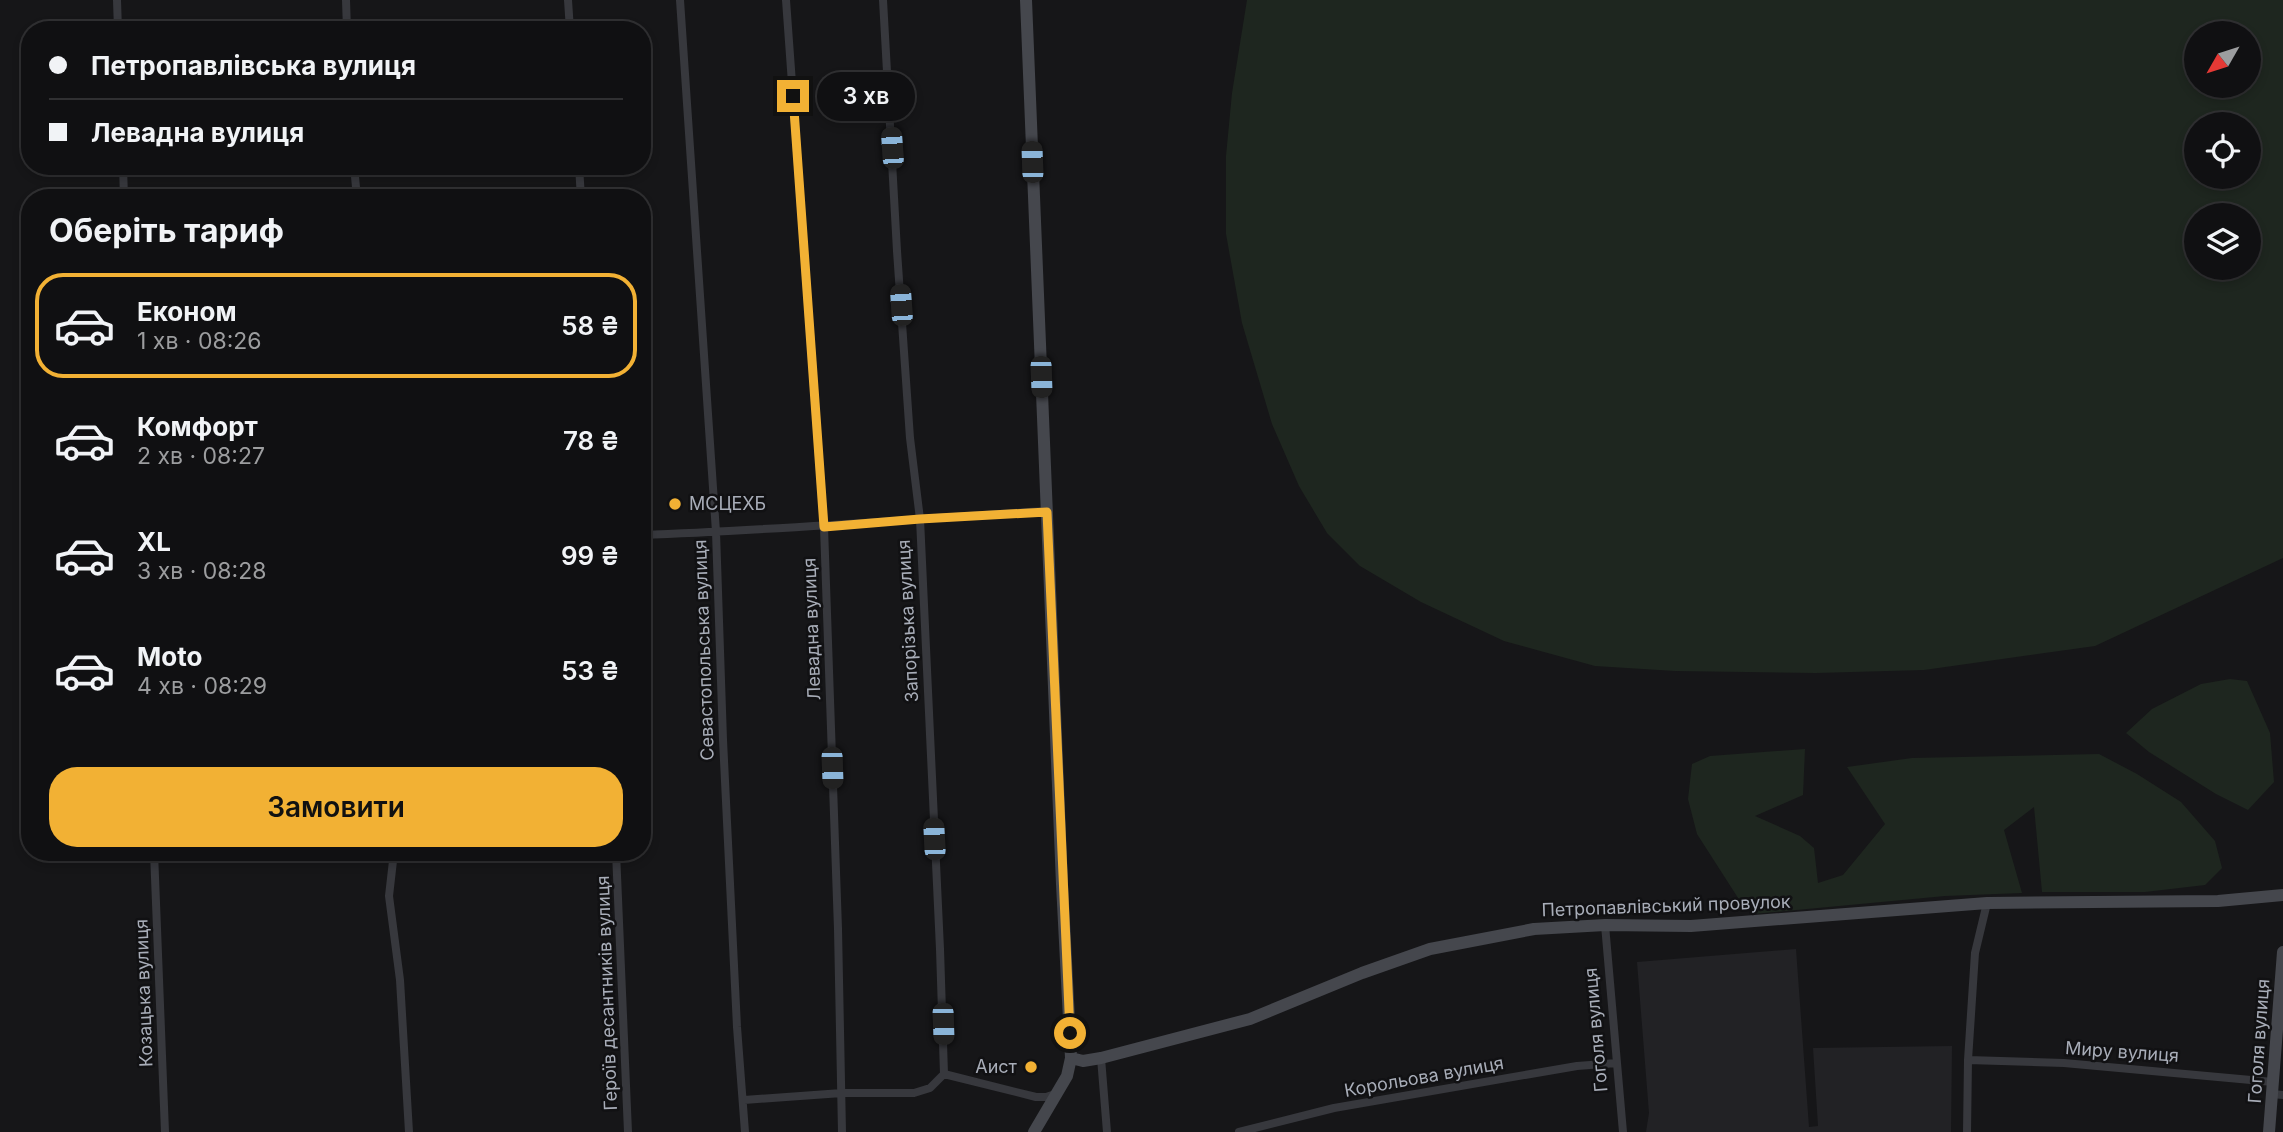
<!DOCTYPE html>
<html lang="uk">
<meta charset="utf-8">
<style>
body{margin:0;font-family:Inter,sans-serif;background:#19191b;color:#f1f3f6;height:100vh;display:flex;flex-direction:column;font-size:26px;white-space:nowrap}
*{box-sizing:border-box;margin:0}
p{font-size:23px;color:#9c9d9f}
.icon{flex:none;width:38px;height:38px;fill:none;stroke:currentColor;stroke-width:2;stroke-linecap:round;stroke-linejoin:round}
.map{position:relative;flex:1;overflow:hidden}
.side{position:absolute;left:21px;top:189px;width:630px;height:672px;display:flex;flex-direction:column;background:#101012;border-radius:28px;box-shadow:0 4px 10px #0003,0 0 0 2px #303032}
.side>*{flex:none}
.top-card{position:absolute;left:21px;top:21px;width:630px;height:154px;border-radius:28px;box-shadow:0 4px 10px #0003,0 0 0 2px #303032;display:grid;align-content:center;height:154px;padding:0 28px;background:#101012}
.needle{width:46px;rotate:231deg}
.fabs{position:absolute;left:2184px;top:21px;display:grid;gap:14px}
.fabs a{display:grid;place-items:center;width:77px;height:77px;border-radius:50%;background:#101012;box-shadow:0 4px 10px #0003,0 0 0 2px #303032;font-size:35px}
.end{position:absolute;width:32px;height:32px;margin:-16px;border:9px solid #f2b134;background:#111;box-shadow:0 0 0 4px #111}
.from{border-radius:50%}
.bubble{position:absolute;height:49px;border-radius:24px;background:#101012;box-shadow:0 4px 10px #0003,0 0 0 2px #303032;font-size:23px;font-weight:600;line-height:49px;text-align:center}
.car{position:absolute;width:21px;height:42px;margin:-21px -10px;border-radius:9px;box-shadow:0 0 5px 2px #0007;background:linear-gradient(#222 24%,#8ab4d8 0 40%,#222 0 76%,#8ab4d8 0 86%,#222 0)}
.top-card b{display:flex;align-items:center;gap:24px;height:66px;font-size:26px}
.top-card b+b{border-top:2px solid #303032}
.top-card i{width:18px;height:18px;background:#f1f3f6}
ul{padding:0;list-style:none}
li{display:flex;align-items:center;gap:21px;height:105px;margin:0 14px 10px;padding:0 14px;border:4px solid transparent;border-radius:28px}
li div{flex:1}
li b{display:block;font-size:26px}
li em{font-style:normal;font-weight:600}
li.on{border-color:#f2b134}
li>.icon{width:63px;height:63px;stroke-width:1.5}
h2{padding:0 28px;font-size:32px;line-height:84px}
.button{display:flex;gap:14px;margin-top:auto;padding:14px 28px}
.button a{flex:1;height:80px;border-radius:28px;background:#f2b134;color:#111;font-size:28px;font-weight:600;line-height:80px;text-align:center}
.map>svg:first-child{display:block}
</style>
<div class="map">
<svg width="2283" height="1132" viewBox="0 0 2283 1132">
<rect width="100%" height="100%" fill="#161618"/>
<path fill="#222225" d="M1796 949 1809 1127 1818 1126 1813 1048 1952 1046 1951 1132H1646L1649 1113 1637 962Z"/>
<path fill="#1e261f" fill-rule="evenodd" d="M1247 0H2283V558L2095 646 1924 670 1816 673 1675 671 1595 666 1504 641 1421 602 1360 566 1327 533 1299 486 1272 424 1242 323 1226 234V156L1232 93ZM2196 33H2249V86H2196ZM2249 124V177H2196V124ZM2196 215H2249V268H2196Z
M2230 679 2247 681 2270 733 2274 782 2248 810 2216 794 2149 752 2126 733 2152 709 2201 684Z
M1805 749 1803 795 1755 816 1800 836 1814 848 1818 883 1843 875 1885 824 1847 767 1912 758 2099 754 2137 774 2181 802 2215 841 2222 868 2205 885 2145 892H2042L2034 807 2004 830 2022 893 1945 896 1753 914 1740 901 1697 834 1688 799 1692 764 1710 756Z"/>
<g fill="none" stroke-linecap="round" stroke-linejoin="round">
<path stroke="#37383d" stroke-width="8" d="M117 0 118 30
M346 0 347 30
M568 0 570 30
M680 0 716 532 723 740 737 1027 745 1132
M786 0 824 527 838 929 842 1132
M883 0 897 251 910 438 920 519 940 949 944 1074
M123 166 124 198
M354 166 357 198
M579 166 581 198
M642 535C777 530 912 519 1047 511
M154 852 165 1132
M394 852 389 896 400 980 409 1132
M616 852 628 1132
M1605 925 1623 1132
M1101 1058 1107 1132
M1968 1060 2064 1063 2273 1082
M944 1074 1036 1097H1046L1055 1094
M2272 1094 2283 1095
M744 1100 842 1093H914L930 1088 944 1074
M1239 1132 1334 1108 1577 1066 1617 1063
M1967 1132 1968 1060 1975 953 1987 903"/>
<path stroke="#45474d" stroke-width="12" d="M1026 0 1062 884 1071 1058 1067 1076 1034 1132
M1071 1058 1083 1061 1101 1058 1250 1019 1362 973 1430 949 1534 929 1605 925 1691 926 1987 903 2218 901 2283 895
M2269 1132 2283 952"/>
</g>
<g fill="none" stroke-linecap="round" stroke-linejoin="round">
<path stroke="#f2b134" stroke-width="9" d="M793 96 824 527 920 519 1047 512 1070 1033"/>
</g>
<g fill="#f2b134" stroke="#111113" stroke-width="2.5">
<circle cx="675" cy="504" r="7"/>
<circle cx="1031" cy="1067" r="7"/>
</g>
<g text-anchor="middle" stroke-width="5" stroke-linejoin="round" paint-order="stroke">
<g font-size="18" fill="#a8adb8" stroke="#111113" text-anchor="start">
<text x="689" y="510">МСЦЕХБ</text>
<text x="1017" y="1073" text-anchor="end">Аист</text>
</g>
<g font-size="18" fill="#a8adb8" stroke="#111113">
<text transform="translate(908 621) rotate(-93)" y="6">Запорізька вулиця</text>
<text transform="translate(812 629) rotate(-92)" y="6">Левадна вулиця</text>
<text transform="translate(704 650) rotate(-92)" y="6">Севастопольська вулиця</text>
<text transform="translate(1666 906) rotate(-2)" y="6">Петропавлівський провулок</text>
<text transform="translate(144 993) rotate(-92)" y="6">Козацька вулиця</text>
<text transform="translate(607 993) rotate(-92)" y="6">Героїв десантників вулиця</text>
<text transform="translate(1596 1030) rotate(-95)" y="6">Гоголя вулиця</text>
<text transform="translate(2259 1041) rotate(-86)" y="6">Гоголя вулиця</text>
<text transform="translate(2122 1052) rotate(4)" y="6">Миру вулиця</text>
<text transform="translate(1424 1077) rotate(-10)" y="6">Корольова вулиця</text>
</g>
</g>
</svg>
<div class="fabs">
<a><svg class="needle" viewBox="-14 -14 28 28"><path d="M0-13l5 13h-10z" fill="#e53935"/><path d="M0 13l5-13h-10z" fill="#9c9d9f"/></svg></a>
<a><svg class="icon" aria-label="locate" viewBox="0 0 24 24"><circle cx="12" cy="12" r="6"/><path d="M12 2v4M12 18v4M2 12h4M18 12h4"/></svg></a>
<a><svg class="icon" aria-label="layers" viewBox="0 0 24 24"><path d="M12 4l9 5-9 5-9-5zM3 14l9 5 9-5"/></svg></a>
</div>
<i class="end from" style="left:1070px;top:1033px"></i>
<i class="end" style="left:793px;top:96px"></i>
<div class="bubble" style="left:817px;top:72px;width:98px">3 хв</div>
<i class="car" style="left:892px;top:148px;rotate:356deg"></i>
<i class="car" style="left:1032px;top:162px;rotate:358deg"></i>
<i class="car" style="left:901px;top:305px;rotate:356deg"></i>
<i class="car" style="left:1041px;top:377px;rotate:178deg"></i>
<i class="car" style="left:832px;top:768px;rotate:178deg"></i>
<i class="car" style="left:934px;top:839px;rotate:357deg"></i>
<i class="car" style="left:943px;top:1024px;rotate:178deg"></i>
<div class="top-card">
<b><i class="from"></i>Петропавлівська вулиця</b>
<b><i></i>Левадна вулиця</b>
</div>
<section class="side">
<h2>Оберіть тариф</h2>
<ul>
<li class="on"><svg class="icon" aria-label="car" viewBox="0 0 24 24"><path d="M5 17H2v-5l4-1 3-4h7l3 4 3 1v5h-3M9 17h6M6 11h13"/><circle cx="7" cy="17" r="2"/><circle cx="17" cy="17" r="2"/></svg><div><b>Економ</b><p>1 хв · 08:26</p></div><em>58 ₴</em></li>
<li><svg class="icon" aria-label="car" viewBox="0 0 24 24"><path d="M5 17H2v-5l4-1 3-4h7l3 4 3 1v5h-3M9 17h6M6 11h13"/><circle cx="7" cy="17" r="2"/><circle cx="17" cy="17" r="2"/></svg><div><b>Комфорт</b><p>2 хв · 08:27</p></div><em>78 ₴</em></li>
<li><svg class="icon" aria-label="car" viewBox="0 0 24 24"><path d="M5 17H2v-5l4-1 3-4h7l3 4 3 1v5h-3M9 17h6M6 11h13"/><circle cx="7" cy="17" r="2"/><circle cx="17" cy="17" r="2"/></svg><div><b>XL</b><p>3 хв · 08:28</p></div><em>99 ₴</em></li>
<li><svg class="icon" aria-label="car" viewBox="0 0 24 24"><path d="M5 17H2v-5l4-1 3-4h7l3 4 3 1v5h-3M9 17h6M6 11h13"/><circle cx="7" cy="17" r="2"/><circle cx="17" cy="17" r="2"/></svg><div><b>Moto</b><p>4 хв · 08:29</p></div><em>53 ₴</em></li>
</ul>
<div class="button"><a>Замовити</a></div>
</section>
</div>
